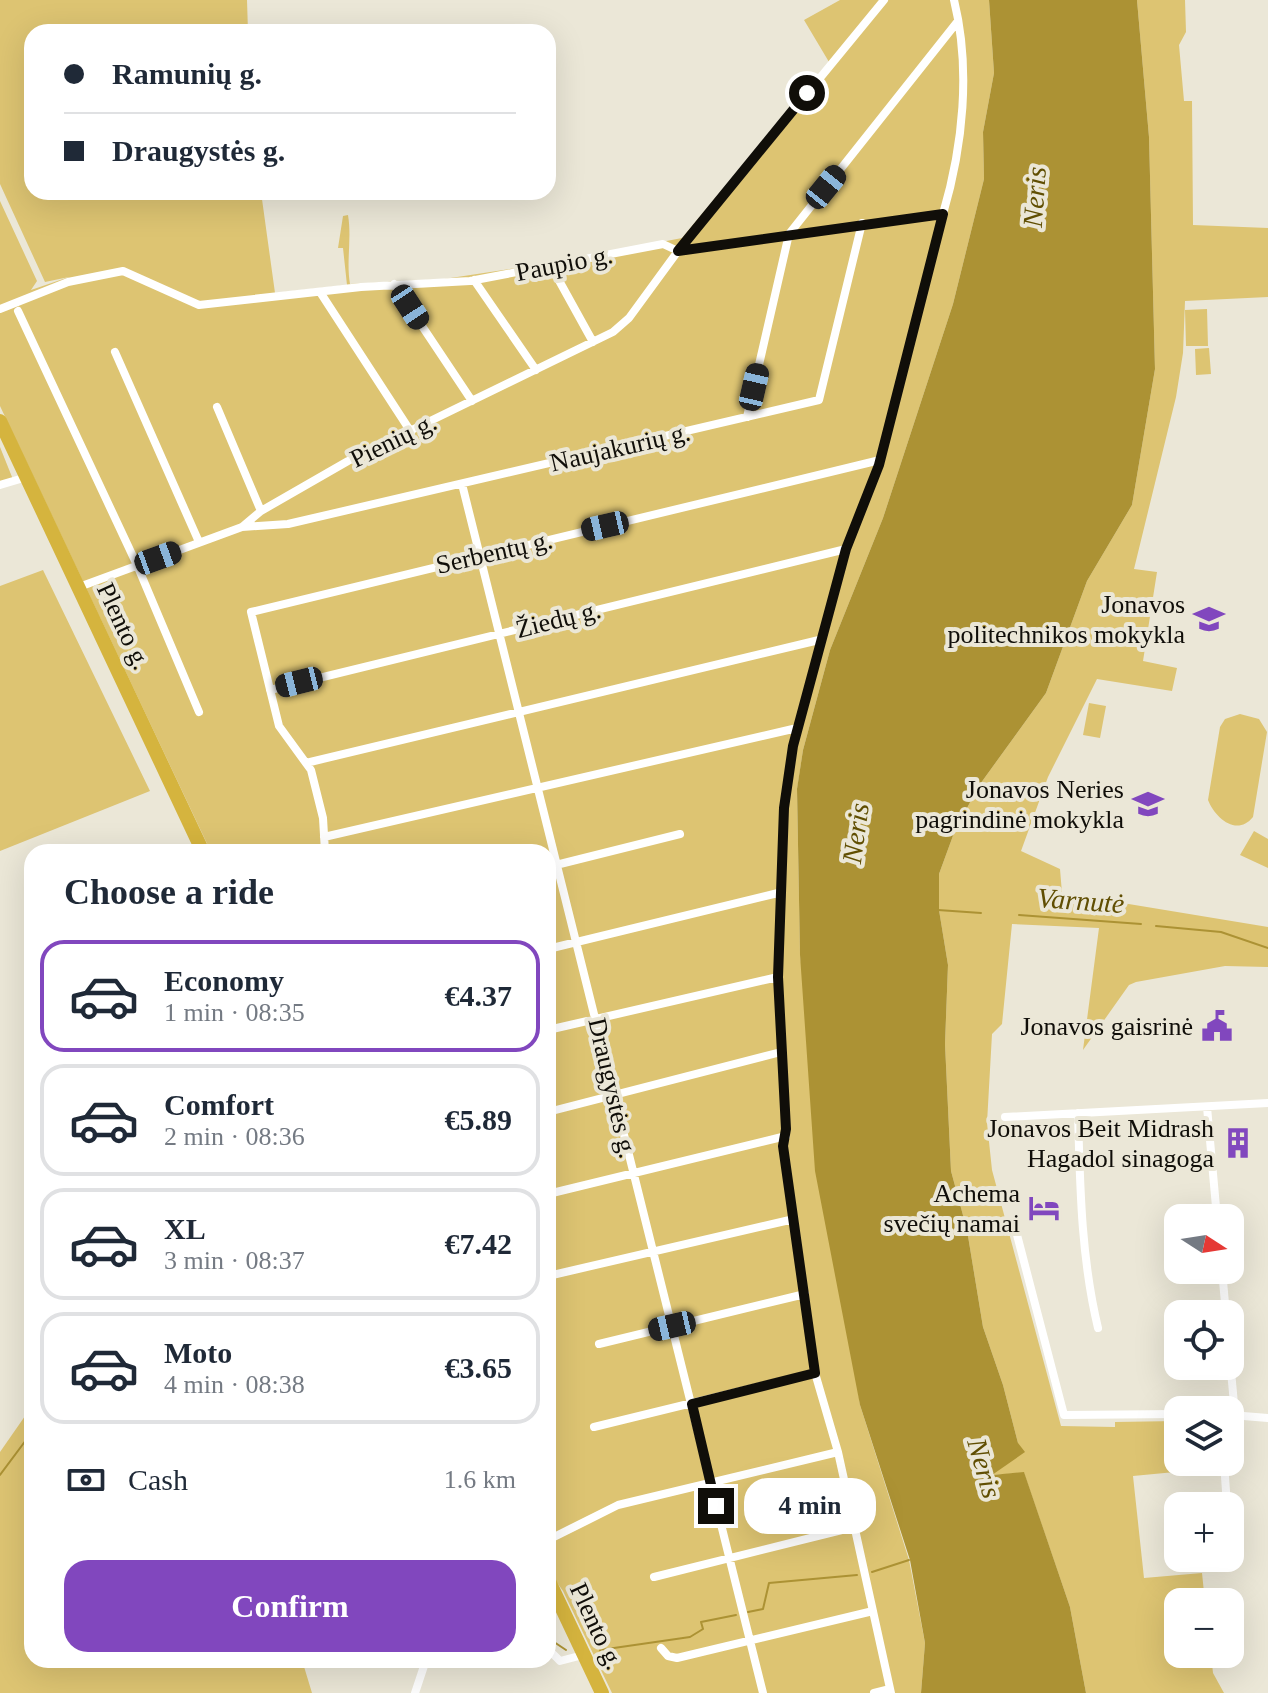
<!DOCTYPE html>
<meta charset="utf-8">
<style>
body{margin:0;font-family:"Times New Roman",serif;background:#f6f6f7;color:#1f2937;height:100vh;display:flex;flex-direction:column;font-size:30px;white-space:nowrap}
*{box-sizing:border-box;margin:0}
p{font-size:26px;color:#747a83}
.icon{flex:none;width:44px;height:44px;fill:none;stroke:currentColor;stroke-width:2;stroke-linecap:round;stroke-linejoin:round}
.map{position:relative;flex:1;overflow:hidden}
.details{position:absolute;left:24px;top:844px;width:532px;height:824px;display:flex;flex-direction:column;background:#fff;border-radius:24px;box-shadow:0 8px 32px #0002}
.details>*{flex:none}
.hud{position:absolute;left:24px;top:24px;width:532px;height:176px;border-radius:24px;box-shadow:0 8px 32px #0002;display:grid;align-content:center;height:176px;padding:0 40px;background:#fff}
.needle{width:52px;rotate:102deg}
.buttons{position:absolute;left:1164px;top:1204px;display:grid;gap:16px}
.buttons a{display:grid;place-items:center;width:80px;height:80px;border-radius:16px;background:#fff;box-shadow:0 8px 32px #0002;font-size:40px}
.end{position:absolute;width:36px;height:36px;margin:-18px;border:10px solid #100e09;background:#fff;box-shadow:0 0 0 4px #fff}
.from{border-radius:50%}
.bubble{position:absolute;height:56px;border-radius:24px;background:#fff;box-shadow:0 8px 32px #0002;font-size:26px;font-weight:600;line-height:56px;text-align:center}
.car{position:absolute;width:24px;height:48px;margin:-24px -12px;border-radius:10px;box-shadow:0 0 6px 2px #0007;background:linear-gradient(#222 24%,#8ab4d8 0 40%,#222 0 76%,#8ab4d8 0 86%,#222 0)}
.hud b{display:flex;align-items:center;gap:28px;height:76px;font-size:30px}
.hud b+b{border-top:2px solid #e0e1e3}
.hud i{width:20px;height:20px;background:#1f2937}
ul{padding:0;list-style:none}
li{display:flex;align-items:center;gap:24px;height:112px;margin:0 16px 12px;padding:0 24px;border:4px solid #e0e1e3;border-radius:24px}
li div{flex:1}
li b{display:block;font-size:30px}
li em{font-style:normal;font-weight:600}
li.active{border-color:#8147be}
li>.icon{width:72px;height:72px;stroke-width:1.5}
h2{padding:0 40px;font-size:36px;line-height:96px}
.pay{display:flex;align-items:center;gap:20px;height:88px;padding:0 40px;font-size:30px}
.pay p{margin-inline-start:auto}
.cta{display:flex;gap:16px;margin-top:auto;padding:16px 40px}
.cta a{flex:1;height:92px;border-radius:24px;background:#8147be;color:#fff;font-size:32px;font-weight:600;line-height:92px;text-align:center}
.map>svg:first-child{display:block}
</style>
<div class="map">
<svg width="1268" height="1693" viewBox="0 0 1268 1693">
<rect width="100%" height="100%" fill="#ebe7d7"/>
<path fill="#ddc472" d="M0 0H247L248 32H32V192H261L275 293 347 285 343 248H338L343 216 348 215C352 239 346 261 350 284L444 279 563 261 682 238 829 62 804 20 840 0H989L994 73 983 132 984 179 953 304 883 518 830 650 803 750 797 790 800 955 860 1405 909 1560 925 1643 921 1693H612L563 1591 548 1570V852H211L0 406V201L37 281 31 290 69 277 45 282 0 184Z
M1137 0H1185L1186 32 1179 45 1184 101H1192L1193 225 1268 228V297L1185 301 1183 353 1176 397 1134 569 1157 572 1143 661 1177 668 1172 691 1097 679 1048 777 1021 851 1060 869 1062 893 1268 927V967L1225 966 1136 982 1129 985 1083 1050 1099 928 1012 924 1002 1024 992 1034 987 1123 992 1170 1061 1426 1115 1427V1422L1178 1421V1462H1195L1196 1470 1133 1476 1144 1578 1202 1573 1205 1602H1178V1654H1211L1213 1673 1224 1693H1086L1070 1607 1024 1473 990 1475 1018 1443 1003 1385 983 1327 967 1230 951 1171 945 1044 948 965 939 910V874L954 833 978 787 1046 693 1087 581 1132 505 1155 369 1149 137Z
M1207 309 1208 346H1186L1185 310Z
M1209 348 1211 374 1196 375 1195 349Z
M0 447 14 482 0 485Z
M43 570 150 791 0 851V586Z
M1089 703 1106 706 1100 738 1083 735Z
M1240 714 1259 719 1267 732 1253 817C1237 837 1215 818 1208 800L1220 727 1225 719Z
M1254 831 1268 839V868L1240 855Z
M32 1406V1660H302L312 1693H0V1452Z"/>
<path fill="#ac9234" d="M989 0H1137L1149 137 1155 369 1132 505 1087 581 1046 693 978 787 954 833 939 874V910L948 965 945 1044 951 1171 967 1230 983 1327 1003 1385 1018 1443 1025 1452 992 1475 1024 1472 1070 1607 1086 1693H921L925 1643 910 1560 860 1405 815 1171 800 955 797 789 803 750 830 650 883 518 953 304 984 179 983 132 994 73Z"/>
<g fill="none" stroke-linecap="round" stroke-linejoin="round">
<path stroke="#ac9234" stroke-width="2" d="M938 910 981 913
M1019 915 1141 924
M1156 926 1221 932 1268 948
M0 1475 32 1432
M872 1572 909 1560
M748 1612 763 1609 769 1583 857 1575
M548 1638 566 1650
M600 1650 690 1637 703 1629 701 1622 736 1615"/>
<path stroke="#fff" stroke-width="8" d="M551 266 593 342
M474 280 536 370
M394 284 472 401
M320 292 411 432
M0 309 68 282 123 271 199 305 361 287 470 281 663 244 678 251 943 214C963 146 971 69 954 0
M18 311 137 565 199 712
M115 352 199 542
M217 407 261 511
M747 417 789 234 958 21
M462 484 763 1693
M0 485 27 477
M242 527 288 524 819 400 862 223
M79 587 242 527 261 511 348 461 613 332 629 318 678 251 884 0
M270 690 846 549
M306 763 819 640
M324 837 797 728
M325 852 323 818 311 770 279 726 251 612 880 460
M548 867 680 834
M548 949 782 892
M548 1030 778 977
M1207 1107 1217 1218
M548 1112 781 1052
M1078 1113C1080 1186 1081 1257 1098 1328
M1005 1117 1268 1103
M548 1194 786 1136
M1016 1231 1064 1415 1178 1414
M1222 1270 1226 1314
M548 1276 794 1219
M599 1344 805 1294
M1230 1360 1235 1415
M1231 1415 1268 1418
M594 1427 815 1373
M1224 1462 1227 1506
M1230 1537 1232 1562
M548 1540 618 1505 838 1452
M654 1577 854 1527
M661 1648 668 1656 677 1658 873 1611
M548 1649 560 1661 583 1655
M415 1693 426 1660
M874 1693 890 1689
M891 1693 838 1452 815 1373 783 1146 786 1129 778 977 784 808 793 746 846 549 879 465 943 214"/>
<path stroke="#d5b43e" stroke-width="14" d="M0 421 203 852
M548 1579 602 1693"/>
</g>
<g fill="none" stroke-linecap="round" stroke-linejoin="round">
<path stroke="#100e09" stroke-width="10" d="M716 1506 692 1404 815 1373 783 1146 786 1129 778 977 784 808 793 746 846 549 879 465 943 214 678 251 807 93"/>
</g>
<defs>
<symbol id="school-bare" viewBox="-9 -9 18 18"><path d="M0-5L7-2L0 1L-7-2ZM-4 1L0 2.5L4 1V4Q0 6-4 4Z" fill="#8147be" stroke="#ebe7d7" stroke-width="2.5" paint-order="stroke"/></symbol>
<symbol id="civic-bare" viewBox="-9 -9 18 18"><path d="M-.6-6.5H3V-4.5H.6V-3L4-1V1h2V6H-6V1h2V-1L-.6-3ZM-1.2 2.5V6h2.4V2.5Z" fill="#8147be" stroke="#ebe7d7" stroke-width="2.5" paint-order="stroke"/></symbol>
<symbol id="building-bare" viewBox="-9 -9 18 18"><path d="M-4-6H4V6H1V3H-1V6H-4ZM-2.5-4.3h1.7v1.8h-1.7ZM.8-4.3h1.7v1.8H.8ZM-2.5-1h1.7V.8h-1.7ZM.8-1h1.7V.8H.8Z" fill="#8147be" stroke="#ebe7d7" stroke-width="2.5" paint-order="stroke"/></symbol>
<symbol id="hotel-bare" viewBox="-9 -9 18 18"><path d="M-6-4.5h1.5V1H6V5H4.5V3h-9V5H-6ZM-4 0a1.8 1.8 0 1 1 3.6 0ZM.5 0V-2.5h3Q6-2.5 6 0Z" fill="#8147be" stroke="#ebe7d7" stroke-width="2.5" paint-order="stroke"/></symbol>
</defs>
<g fill-rule="evenodd">
<use href="#school-bare" x="1187" y="597" width="44" height="44"/>
<use href="#school-bare" x="1126" y="782" width="44" height="44"/>
<use href="#civic-bare" x="1195" y="1004" width="44" height="44"/>
<use href="#building-bare" x="1216" y="1121" width="44" height="44"/>
<use href="#hotel-bare" x="1022" y="1186" width="44" height="44"/>
</g>
<g text-anchor="middle" stroke-width="8" stroke-linejoin="round" paint-order="stroke">
<g font-size="26" fill="#100e09" stroke="#ebe7d7">
<text transform="translate(564 263) rotate(-11)" y="9">Paupio g.</text>
<text transform="translate(393 440) rotate(-26)" y="9">Pienių g.</text>
<text transform="translate(620 447) rotate(-13)" y="9">Naujakurių g.</text>
<text transform="translate(494 552) rotate(-13)" y="9">Serbentų g.</text>
<text transform="translate(558 619) rotate(-14)" y="9">Žiedų g.</text>
<text transform="translate(124 626) rotate(65)" y="9">Plento g.</text>
<text transform="translate(613 1088) rotate(77)" y="9">Draugystės g.</text>
<text transform="translate(597 1626) rotate(65)" y="9">Plento g.</text>
</g>
<g font-size="26" fill="#100e09" stroke="#ebe7d7" text-anchor="end">
<text x="1185" y="613">Jonavos<tspan x="1185" dy="30">politechnikos mokykla</tspan></text>
<text x="1124" y="798">Jonavos Neries<tspan x="1124" dy="30">pagrindinė mokykla</tspan></text>
<text x="1193" y="1035">Jonavos gaisrinė</text>
<text x="1214" y="1137">Jonavos Beit Midrash<tspan x="1214" dy="30">Hagadol sinagoga</tspan></text>
<text x="1020" y="1202">Achema<tspan x="1020" dy="30">svečių namai</tspan></text>
</g>
<g font-size="28" font-style="italic" fill="#604e02" stroke="#ebe7d7">
<text transform="translate(1034 197) rotate(-86)" y="10">Neris</text>
<text transform="translate(855 833) rotate(-82)" y="10">Neris</text>
<text transform="translate(1081 900) rotate(4)" y="10">Varnutė</text>
<text transform="translate(985 1468) rotate(74)" y="10">Neris</text>
</g>
</g>
</svg>
<div class="buttons">
<a><svg class="needle" viewBox="-14 -14 28 28"><path d="M0-13l5 13h-10z" fill="#e53935"/><path d="M0 13l5-13h-10z" fill="#747a83"/></svg></a>
<a><svg class="icon" aria-label="locate" viewBox="0 0 24 24"><circle cx="12" cy="12" r="6"/><path d="M12 2v4M12 18v4M2 12h4M18 12h4"/></svg></a>
<a><svg class="icon" aria-label="layers" viewBox="0 0 24 24"><path d="M12 4l9 5-9 5-9-5zM3 14l9 5 9-5"/></svg></a>
<a>+</a>
<a>−</a>
</div>
<i class="end from" style="left:807px;top:93px"></i>
<i class="end" style="left:716px;top:1506px"></i>
<div class="bubble" style="left:744px;top:1478px;width:132px">4 min</div>
<i class="car" style="left:826px;top:187px;rotate:39deg"></i>
<i class="car" style="left:410px;top:307px;rotate:147deg"></i>
<i class="car" style="left:754px;top:387px;rotate:13deg"></i>
<i class="car" style="left:605px;top:526px;rotate:257deg"></i>
<i class="car" style="left:158px;top:558px;rotate:70deg"></i>
<i class="car" style="left:299px;top:682px;rotate:256deg"></i>
<i class="car" style="left:672px;top:1326px;rotate:257deg"></i>
<div class="hud">
<b><i class="from"></i>Ramunių g.</b>
<b><i></i>Draugystės g.</b>
</div>
<section class="details">
<h2>Choose a ride</h2>
<ul>
<li class="active"><svg class="icon" aria-label="car" viewBox="0 0 24 24"><path d="M5 17H2v-5l4-1 3-4h7l3 4 3 1v5h-3M9 17h6M6 11h13"/><circle cx="7" cy="17" r="2"/><circle cx="17" cy="17" r="2"/></svg><div><b>Economy</b><p>1 min · 08:35</p></div><em>€4.37</em></li>
<li><svg class="icon" aria-label="car" viewBox="0 0 24 24"><path d="M5 17H2v-5l4-1 3-4h7l3 4 3 1v5h-3M9 17h6M6 11h13"/><circle cx="7" cy="17" r="2"/><circle cx="17" cy="17" r="2"/></svg><div><b>Comfort</b><p>2 min · 08:36</p></div><em>€5.89</em></li>
<li><svg class="icon" aria-label="car" viewBox="0 0 24 24"><path d="M5 17H2v-5l4-1 3-4h7l3 4 3 1v5h-3M9 17h6M6 11h13"/><circle cx="7" cy="17" r="2"/><circle cx="17" cy="17" r="2"/></svg><div><b>XL</b><p>3 min · 08:37</p></div><em>€7.42</em></li>
<li><svg class="icon" aria-label="car" viewBox="0 0 24 24"><path d="M5 17H2v-5l4-1 3-4h7l3 4 3 1v5h-3M9 17h6M6 11h13"/><circle cx="7" cy="17" r="2"/><circle cx="17" cy="17" r="2"/></svg><div><b>Moto</b><p>4 min · 08:38</p></div><em>€3.65</em></li>
</ul>
<div class="pay"><svg class="icon" aria-label="cash" viewBox="0 0 24 24"><path d="M3 7h18v10H3z"/><circle cx="12" cy="12" r="2"/></svg>Cash<p>1.6 km</p></div>
<div class="cta"><a>Confirm</a></div>
</section>
</div>
